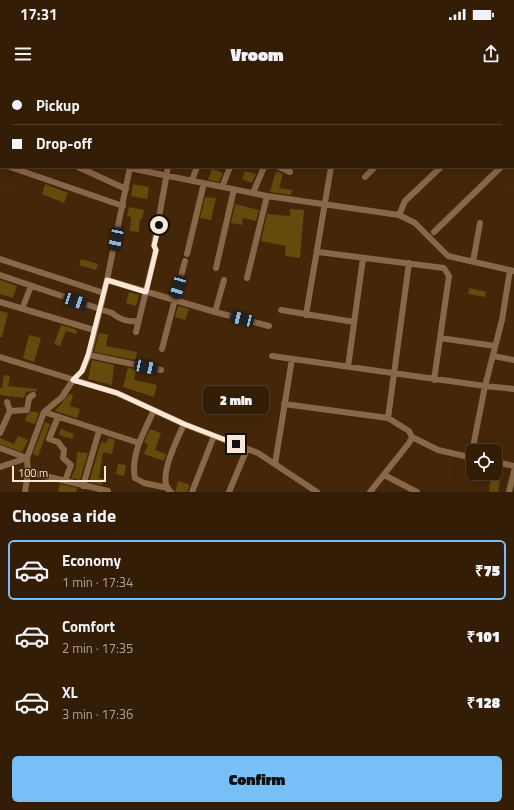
<!DOCTYPE html>
<meta charset="utf-8">
<style>
body{margin:0;font-family:"Titillium Web",sans-serif;background:#3e2a14;color:#f1f3f6;height:100vh;display:flex;flex-direction:column;font-size:15px;white-space:nowrap}
*{box-sizing:border-box;margin:0}
p{font-size:13px;color:#a9a29b}
.icon{flex:none;width:22px;height:22px;fill:none;stroke:currentColor;stroke-width:2;stroke-linecap:round;stroke-linejoin:round}
.map{position:relative;height:412px;overflow:hidden}
.side{display:flex;flex-direction:column;background:#331d06;flex:1}
.side>*{flex:none}
.top-card{position:absolute;left:0px;top:0px;width:514px;height:88px;box-shadow:0 4px 16px #0002,0 0 0 1px #4e3b28;display:grid;align-content:center;height:88px;padding:0 12px;background:#331d06}
.fabs{position:absolute;left:466px;top:364px;display:grid;gap:8px}
.fabs a{display:grid;place-items:center;width:36px;height:36px;border-radius:6px;background:#331d06;box-shadow:0 4px 16px #0002,0 0 0 1px #4e3b28;font-size:20px}
.scale{position:absolute;left:12px;bottom:10px;width:94px;box-sizing:border-box;padding-left:4px;border:2px solid #fae7d6;border-top:0;font-size:11px;line-height:14px;white-space:nowrap;color:#fae7d6;-webkit-text-stroke:3px #442708;paint-order:stroke}
.end{position:absolute;width:18px;height:18px;margin:-9px;border:5px solid #fae7d6;background:#111;box-shadow:0 0 0 2px #111}
.from{border-radius:50%}
.bubble{position:absolute;height:28px;border-radius:6px;background:#331d06;box-shadow:0 4px 16px #0002,0 0 0 1px #4e3b28;font-size:13px;font-weight:800;line-height:28px;text-align:center}
.car{position:absolute;width:12px;height:24px;margin:-12px -6px;border-radius:5px;box-shadow:0 0 3px 1px #0007;background:linear-gradient(#222 24%,#8ab4d8 0 40%,#222 0 76%,#8ab4d8 0 86%,#222 0)}
.top-card b{display:flex;align-items:center;gap:14px;height:38px;font-size:15px}
.top-card b+b{border-top:1px solid #4e3b28}
.top-card i{width:10px;height:10px;background:#f1f3f6}
ul{padding:0;list-style:none}
li{display:flex;align-items:center;gap:12px;height:60px;margin:0 8px 6px;padding:0 4px;border:2px solid transparent;border-radius:6px}
li div{flex:1}
li b{display:block;font-size:15px}
li em{font-style:normal;font-weight:800}
li.on{border-color:#77c0f7}
li>.icon{width:36px;height:36px;stroke-width:1.5}
h2{padding:0 12px;font-size:18px;line-height:48px}
.primary-button{display:flex;gap:8px;margin-top:auto;padding:8px 12px}
.primary-button a{flex:1;height:46px;border-radius:6px;background:#77c0f7;color:#111;font-size:16px;font-weight:800;line-height:46px;text-align:center}
.status{display:flex;justify-content:space-between;align-items:center;height:28px;padding:0 20px;background:#331d06;direction:ltr}
.status svg{height:11px;fill:currentColor}
header{display:flex;justify-content:space-between;align-items:center;height:52px;padding:0 12px;background:#331d06;font-size:18px;font-weight:800}
.map>svg:first-child{display:block}
</style>
<div class="status"><b>17:31</b><svg viewBox="0 0 49 12"><path d="M0 12V9h3v3zM5 12V6h3v6zM10 12V3h3v9zM15 12V0h3v12zM26 1h20v11H26zM47 4h2v5h-2z"/></svg></div>
<header><svg class="icon" aria-label="menu" viewBox="0 0 24 24"><path d="M4 6h16M4 12h16M4 18h16"/></svg>Vroom<svg class="icon" aria-label="share" viewBox="0 0 24 24"><path d="M12 15V3M7 8l5-5 5 5M5 13v7h14v-7"/></svg></header>
<div class="map">
<svg width="514" height="412" viewBox="0 0 514 412">
<rect width="100%" height="100%" fill="#442708"/>
<path fill="#644a0d" d="M212 89 223 93 219 102 208 100Z
M245 91 256 94 252 103 242 99Z
M276 91 283 94 279 108 292 110 291 115 270 112Z
M45 104 68 113 64 123 42 114Z
M133 104 149 107 147 119 131 116Z
M205 117 216 118 211 140 200 138Z
M235 124 259 130 256 141 243 138 242 145 231 143Z
M129 127 144 130 142 139H140L139 152 130 151 131 137 127 136Z
M290 129 304 130 300 178 285 176 286 166 261 161 267 134 290 136Z
M81 179 98 184 96 190 79 185Z
M0 200 17 206 13 218 0 214Z
M469 208 486 212 485 217 468 214Z
M129 212 139 215 136 226 126 223Z
M178 226 189 229 185 240 175 237Z
M0 231 8 233 2 257H0Z
M61 245 77 250 76 254 66 251 60 266 54 264Z
M99 253 108 255 106 266 137 272 135 280 94 272Z
M29 255 41 258 34 282 23 278Z
M92 280 114 285 112 305 88 299Z
M128 288 136 289 134 300 157 305 154 317 123 307Z
M4 295 10 296 8 306 37 309 36 312 33 311 26 312 24 318 0 315V308H2Z
M69 314 73 315 70 326 80 329 77 338 55 331Z
M31 331 39 333 35 344 25 341 27 335Z
M45 342 50 344 38 376 33 374Z
M61 349 74 354 72 359 59 355Z
M150 349 161 353 155 370 166 374 164 381 144 374 148 364 144 362Z
M18 356 28 360 22 372 0 364V358L14 364Z
M108 358 115 360 112 374 103 372 99 398 104 399 102 405 89 402 101 362 107 363Z
M77 372 88 373 80 400 71 398 76 387Z
M118 384 126 385 124 396 116 394Z
M491 394 501 395 498 412H489Z
M178 401 190 405 187 412H175Z
M60 404 77 408 76 412H58Z"/>
<g fill="none" stroke-linecap="round" stroke-linejoin="round">
<path stroke="#896749" stroke-width="6" d="M35 0 37 1
M124 0 126 1
M230 0 232 1
M333 0 337 1
M438 0 440 1
M146 1 147 0
M188 1V0
M266 1 267 0
M296 1V0
M348 1 349 0
M426 1V0
M513 17 514 16
M0 22V20
M513 48 514 49
M513 76 514 75
M0 84H1
M10 87 123 126
M78 87 126 109
M279 87 290 92
M129 88 267 116 399 135 415 143 448 176 514 191
M365 97 375 87
M192 100 197 87
M222 107 230 87
M253 113 264 87
M399 135 405 121 441 87
M434 152 501 87
M318 172 444 188 449 196 434 300
M187 174 204 103
M0 179 104 213
M473 182 480 143
M216 188 234 109
M510 190 502 240 485 306 514 309
M0 195 112 233C121 240 127 242 138 241
M247 198 267 116
M107 200 215 232 269 246
M0 222 94 250
M24 224 31 206
M281 230 354 242
M215 232 224 200
M306 235 331 87
M136 252 156 170 154 165 168 87
M440 258 495 266
M162 269 185 181
M89 275 161 290
M272 276 485 306 471 377
M493 276 514 280
M0 277 117 313 184 344 258 373 317 412
M348 287 363 178
M284 324 388 338 409 351 412 357 438 370 473 378
M154 330C145 350 130 375 135 398L144 403 168 408
M10 331 27 330 29 318 33 315
M44 332 139 363
M58 337 49 359 58 362 64 370 63 378 71 385 65 401
M388 338 409 183
M0 353 10 331 7 322
M0 368 27 378
M495 382 514 386
M275 384 292 279
M0 387 27 378
M28 392 108 411
M384 395 417 412
M83 406 99 351
M25 412 28 392 27 378 44 332 62 317 73 300 82 291 89 275 107 200 130 87
M171 412C155 401 178 358 184 344
M192 412 214 356
M229 412 247 369
M370 412 409 363 412 357
M509 412 514 391"/>
</g>
<g fill="none" stroke-linecap="round" stroke-linejoin="round">
<path stroke="#fae7d6" stroke-width="5" d="M159 145 154 166 156 170 146 212 107 200 88 275 82 291 73 300 117 313 184 344 236 364"/>
</g>
</svg>
<div class="fabs">
<a><svg class="icon" aria-label="locate" viewBox="0 0 24 24"><circle cx="12" cy="12" r="6"/><path d="M12 2v4M12 18v4M2 12h4M18 12h4"/></svg></a>
</div>
<div class="scale">100 m</div>
<i class="end from" style="left:159px;top:145px"></i>
<i class="end" style="left:236px;top:364px"></i>
<div class="bubble" style="left:203px;top:306px;width:66px">2 min</div>
<i class="car" style="left:116px;top:159px;rotate:192deg"></i>
<i class="car" style="left:178px;top:207px;rotate:196deg"></i>
<i class="car" style="left:75px;top:221px;rotate:109deg"></i>
<i class="car" style="left:242px;top:239px;rotate:284deg"></i>
<i class="car" style="left:146px;top:287px;rotate:102deg"></i>
<div class="top-card">
<b><i class="from"></i>Pickup</b>
<b><i></i>Drop-off</b>
</div>
</div>
<section class="side">
<h2>Choose a ride</h2>
<ul>
<li class="on"><svg class="icon" aria-label="car" viewBox="0 0 24 24"><path d="M5 17H2v-5l4-1 3-4h7l3 4 3 1v5h-3M9 17h6M6 11h13"/><circle cx="7" cy="17" r="2"/><circle cx="17" cy="17" r="2"/></svg><div><b>Economy</b><p>1 min · 17:34</p></div><em>₹75</em></li>
<li><svg class="icon" aria-label="car" viewBox="0 0 24 24"><path d="M5 17H2v-5l4-1 3-4h7l3 4 3 1v5h-3M9 17h6M6 11h13"/><circle cx="7" cy="17" r="2"/><circle cx="17" cy="17" r="2"/></svg><div><b>Comfort</b><p>2 min · 17:35</p></div><em>₹101</em></li>
<li><svg class="icon" aria-label="car" viewBox="0 0 24 24"><path d="M5 17H2v-5l4-1 3-4h7l3 4 3 1v5h-3M9 17h6M6 11h13"/><circle cx="7" cy="17" r="2"/><circle cx="17" cy="17" r="2"/></svg><div><b>XL</b><p>3 min · 17:36</p></div><em>₹128</em></li>
</ul>
<div class="primary-button"><a>Confirm</a></div>
</section>
